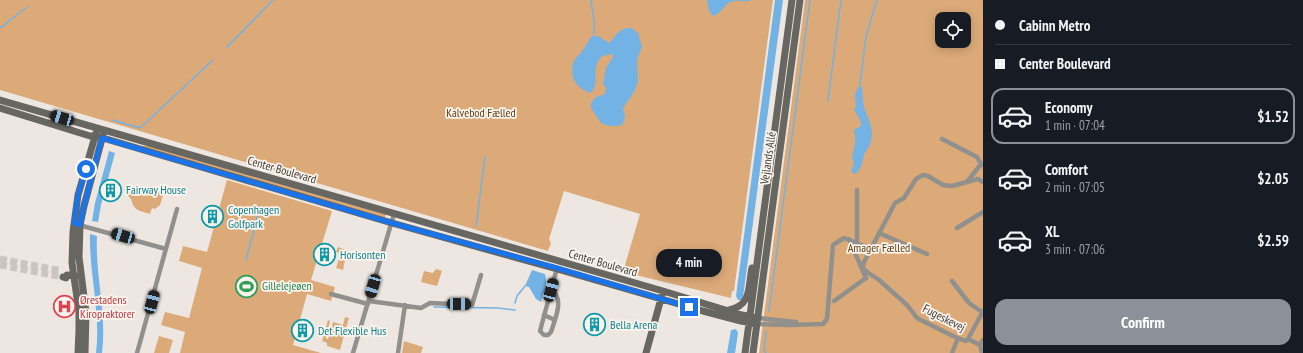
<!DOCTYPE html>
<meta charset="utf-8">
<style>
body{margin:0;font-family:"PT Sans Narrow",sans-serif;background:#242831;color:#f1f3f6;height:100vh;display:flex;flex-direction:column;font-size:15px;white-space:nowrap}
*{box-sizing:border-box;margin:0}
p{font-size:13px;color:#9ea1a6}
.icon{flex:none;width:22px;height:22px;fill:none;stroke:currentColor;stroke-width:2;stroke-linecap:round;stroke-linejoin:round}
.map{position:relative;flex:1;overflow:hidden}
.drawer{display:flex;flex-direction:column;background:#171b24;width:320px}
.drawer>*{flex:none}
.hud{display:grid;align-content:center;height:88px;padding:0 12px;background:#171b24}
.fabs{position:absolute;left:935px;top:12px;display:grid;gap:8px}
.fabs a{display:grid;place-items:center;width:36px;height:36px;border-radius:8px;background:#171b24;box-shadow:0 2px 10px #0003;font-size:20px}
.end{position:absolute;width:18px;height:18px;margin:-9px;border:5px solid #1a73e8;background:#fff;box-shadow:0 0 0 2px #fff}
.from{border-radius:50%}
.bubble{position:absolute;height:28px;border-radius:12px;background:#171b24;box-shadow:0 2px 10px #0003;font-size:13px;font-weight:800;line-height:28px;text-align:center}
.car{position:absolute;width:12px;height:24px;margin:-12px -6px;border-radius:5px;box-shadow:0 0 3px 1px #0007;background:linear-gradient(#222 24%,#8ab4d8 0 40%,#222 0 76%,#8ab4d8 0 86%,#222 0)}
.hud b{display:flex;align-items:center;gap:14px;height:38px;font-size:15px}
.hud b+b{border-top:1px solid #363941}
.hud i{width:10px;height:10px;background:#f1f3f6}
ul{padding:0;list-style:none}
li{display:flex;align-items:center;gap:12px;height:56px;margin:0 8px 6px;padding:0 4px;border:2px solid transparent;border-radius:12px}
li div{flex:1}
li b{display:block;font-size:15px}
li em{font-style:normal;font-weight:800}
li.on{border-color:#8c9099}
li>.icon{width:36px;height:36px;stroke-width:1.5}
.cta{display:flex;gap:8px;margin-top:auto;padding:8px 12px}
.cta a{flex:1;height:46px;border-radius:12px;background:#8c9099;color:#fff;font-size:16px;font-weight:800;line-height:46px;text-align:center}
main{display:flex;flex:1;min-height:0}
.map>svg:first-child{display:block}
</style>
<main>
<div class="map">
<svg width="983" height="353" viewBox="0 0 983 353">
<rect width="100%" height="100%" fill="#eee7e1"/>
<path fill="#dcaa79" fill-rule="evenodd" d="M0 0H773L734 291H732L731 298 623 272 640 214 564 191 549 239 551 243 548 251 0 90Z
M805 0H983V353H759ZM942 19H964V41H942Z
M141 146H151L386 214 385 218Z
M227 180 332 211 311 280 335 287 331 301 307 294 293 345 321 353H180L185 332 161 325 165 312 189 318 202 268 179 261 183 246 207 252Z
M131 187 146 191 156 196 158 191 164 192 160 205 155 209 152 208 150 214C143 212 136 211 133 205 131 200 132 199 128 196Z
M338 247 353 253 351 261 345 260 343 270 336 268 341 253 336 252Z
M436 269 442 271 437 286 421 282 424 271 433 273Z
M345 317 349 318 340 350 327 346V343L322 341 328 320 330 321 326 338 328 339 333 322 343 325Z
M159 336 173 340 169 353H154Z
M404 341 423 347 421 353H402Z"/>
<path fill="#73b2e4" d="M707 0H751L749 1C743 1 735 0 730 2 723 6 721 14 713 16L709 11Z
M775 0H783L743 297 741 300H738L736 296Z
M627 28H631L638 33 642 47 638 56 637 62 638 82 634 92 623 108 625 116 623 124C616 128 608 126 601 123L591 108V103L596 97 605 94 606 88 603 84 606 68 613 57V54L602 56C589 70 602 83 590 93 576 88 568 76 574 61 576 57 580 55 582 51 586 46 588 41 592 36H598L609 43C615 37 618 30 627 28Z
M860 84C864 90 862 95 863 102 865 116 875 126 871 141 870 147 866 150 864 155 862 163 862 169 855 174L851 172 854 163 852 158C854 146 857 143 854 130L861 126V122L854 109 856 107 855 94Z
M109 151 115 153 101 205 98 222 92 221 95 203Z
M90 234 97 236C95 275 107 313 102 353H96C101 313 89 274 90 234Z
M532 270 545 274C548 284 544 292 541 302L536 299 529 287 525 286Z
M736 329 738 333 735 353H727L731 330Z"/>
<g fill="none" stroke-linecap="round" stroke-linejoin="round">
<path stroke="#73b2e4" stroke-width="1.5" d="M591 0 594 21V35
M0 28 27 7
M227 47 273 0
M860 84 866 36 877 0
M828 101 841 0
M112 120 140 128 213 60
M476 226 485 157
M246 260 260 207
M515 303 517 296 525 286
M434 307 498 308 515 310
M769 311 810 0
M766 331 764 351 766 353"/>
<path stroke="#cbc5c0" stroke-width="7" stroke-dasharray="7 3.5" stroke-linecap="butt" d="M0 259 62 271
M0 265 63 277"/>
<path stroke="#91908c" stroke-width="4.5" d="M942 139 977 157 981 164
M967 182 981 164 983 165
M983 182 978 179 952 186 943 185 928 176 923 175 916 179 904 198 895 203 863 264V268L867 272 879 280 907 305 917 318 955 337 966 341 968 339 983 311
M857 190V243
M79 225 166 249
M957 228 983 212
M879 233 927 254
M952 281 969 303 982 312
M551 290C565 298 555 319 551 332L548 335H544L540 331 557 268
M331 294 368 304
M369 301 421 308 430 303 472 305 481 275
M834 301 866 278 849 239
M544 315 555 320
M758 318 796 322
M757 324 789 325 823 324 827 319 833 245 844 238 872 249
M968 339 980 345 982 353
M980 345 983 340
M137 353 177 209
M353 353 394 214
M398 353 405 305
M952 353 958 338"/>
<path stroke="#676661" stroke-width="7" d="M0 100 663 291 742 315 758 318
M0 108 90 136H96L392 223 557 269 703 311 741 321 757 324
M63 277 66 278 67 275 76 276
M729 310C752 305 748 287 752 268
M78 353 79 330V312L72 263 73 232 78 195 96 133
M85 353 86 313 79 257 80 225 84 206 103 135
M646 353 662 295
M745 353 792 0
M753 353 800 0"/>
</g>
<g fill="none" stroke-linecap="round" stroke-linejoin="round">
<path stroke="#1a73e8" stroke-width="5" d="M86 169 78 195 74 223 80 225 84 206 102 138 392 223 557 268 689 307"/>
</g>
<defs>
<symbol id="building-ring" viewBox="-11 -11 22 22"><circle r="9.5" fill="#fcf5ee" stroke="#0f9aa8" stroke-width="1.5"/><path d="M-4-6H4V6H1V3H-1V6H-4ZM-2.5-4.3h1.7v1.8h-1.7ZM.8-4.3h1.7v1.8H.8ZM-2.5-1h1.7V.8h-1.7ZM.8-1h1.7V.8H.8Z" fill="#0f9aa8"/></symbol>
<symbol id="stadium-ring" viewBox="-11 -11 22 22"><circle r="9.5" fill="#fcf5ee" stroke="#2e9e5b" stroke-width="1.5"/><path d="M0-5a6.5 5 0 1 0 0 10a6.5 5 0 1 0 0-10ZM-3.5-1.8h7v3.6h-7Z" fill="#2e9e5b"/></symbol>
<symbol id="hospital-ring" viewBox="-11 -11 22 22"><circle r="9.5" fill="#fcf5ee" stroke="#e0444e" stroke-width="1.5"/><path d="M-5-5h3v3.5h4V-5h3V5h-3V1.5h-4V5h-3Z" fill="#e0444e"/></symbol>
</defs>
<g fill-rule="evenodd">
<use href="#building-ring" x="98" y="178" width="25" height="25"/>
<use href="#building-ring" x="200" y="204" width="25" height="25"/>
<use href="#building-ring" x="312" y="242" width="25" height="25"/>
<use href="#stadium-ring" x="234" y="274" width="25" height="25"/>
<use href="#hospital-ring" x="52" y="294" width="25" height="25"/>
<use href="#building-ring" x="582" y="312" width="25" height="25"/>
<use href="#building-ring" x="290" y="318" width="25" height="25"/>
</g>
<g text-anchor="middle" stroke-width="3.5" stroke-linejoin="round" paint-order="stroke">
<g font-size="12" fill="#633e14" stroke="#fcf5ee">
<text x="481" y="117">Kalvebod Fælled</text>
<text x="879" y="252">Amager Fælled</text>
</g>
<g font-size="12" fill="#3f3c3a" stroke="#fcf5ee">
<text transform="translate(768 158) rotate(-82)" y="4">Vejlands Allé</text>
<text transform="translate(282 170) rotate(16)" y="4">Center Boulevard</text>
<text transform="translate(603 263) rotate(16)" y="4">Center Boulevard</text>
<text transform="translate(944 318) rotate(27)" y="4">Fugeskevej</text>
</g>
<g font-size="12" fill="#0d838f" stroke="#fcf5ee" text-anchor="start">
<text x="126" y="194">Fairway House</text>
<text x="228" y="214">Copenhagen<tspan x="228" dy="14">Golfpark</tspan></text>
<text x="340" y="259">Horisonten</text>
<text x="610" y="329">Bella Arena</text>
<text x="318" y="335">Det Flexible Hus</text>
</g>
<g font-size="12" fill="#27864d" stroke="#fcf5ee" text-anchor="start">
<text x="262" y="290">Gillelejeøen</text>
</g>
<g font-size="12" fill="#be3a42" stroke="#fcf5ee" text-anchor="start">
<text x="80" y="304">Ørestadens<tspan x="80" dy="14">Kiropraktorer</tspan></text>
</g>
</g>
</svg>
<div class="fabs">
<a><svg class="icon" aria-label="locate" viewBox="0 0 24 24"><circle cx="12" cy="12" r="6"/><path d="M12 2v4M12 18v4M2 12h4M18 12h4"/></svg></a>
</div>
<i class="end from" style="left:86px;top:169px"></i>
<i class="end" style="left:689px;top:307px"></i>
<div class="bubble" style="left:656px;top:249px;width:66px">4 min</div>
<i class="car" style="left:62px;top:118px;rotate:286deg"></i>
<i class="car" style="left:123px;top:236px;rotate:286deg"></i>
<i class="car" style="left:373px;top:286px;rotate:196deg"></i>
<i class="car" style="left:551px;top:290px;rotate:15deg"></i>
<i class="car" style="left:152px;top:302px;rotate:15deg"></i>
<i class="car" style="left:459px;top:304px;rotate:91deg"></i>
</div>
<section class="drawer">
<div class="hud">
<b><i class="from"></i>Cabinn Metro</b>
<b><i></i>Center Boulevard</b>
</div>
<ul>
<li class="on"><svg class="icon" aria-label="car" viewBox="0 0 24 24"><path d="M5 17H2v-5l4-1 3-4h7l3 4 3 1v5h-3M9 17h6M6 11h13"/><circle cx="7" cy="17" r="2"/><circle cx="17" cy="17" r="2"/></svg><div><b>Economy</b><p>1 min · 07:04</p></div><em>$1.52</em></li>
<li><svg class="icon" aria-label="car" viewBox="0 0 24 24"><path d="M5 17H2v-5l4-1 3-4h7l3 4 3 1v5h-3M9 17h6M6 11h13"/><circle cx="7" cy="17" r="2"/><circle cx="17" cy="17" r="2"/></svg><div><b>Comfort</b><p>2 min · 07:05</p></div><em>$2.05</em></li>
<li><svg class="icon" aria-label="car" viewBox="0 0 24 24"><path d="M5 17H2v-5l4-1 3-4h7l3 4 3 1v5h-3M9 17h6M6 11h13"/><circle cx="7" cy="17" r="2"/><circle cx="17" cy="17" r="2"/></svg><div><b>XL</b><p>3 min · 07:06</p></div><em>$2.59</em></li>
</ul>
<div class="cta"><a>Confirm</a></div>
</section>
</main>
